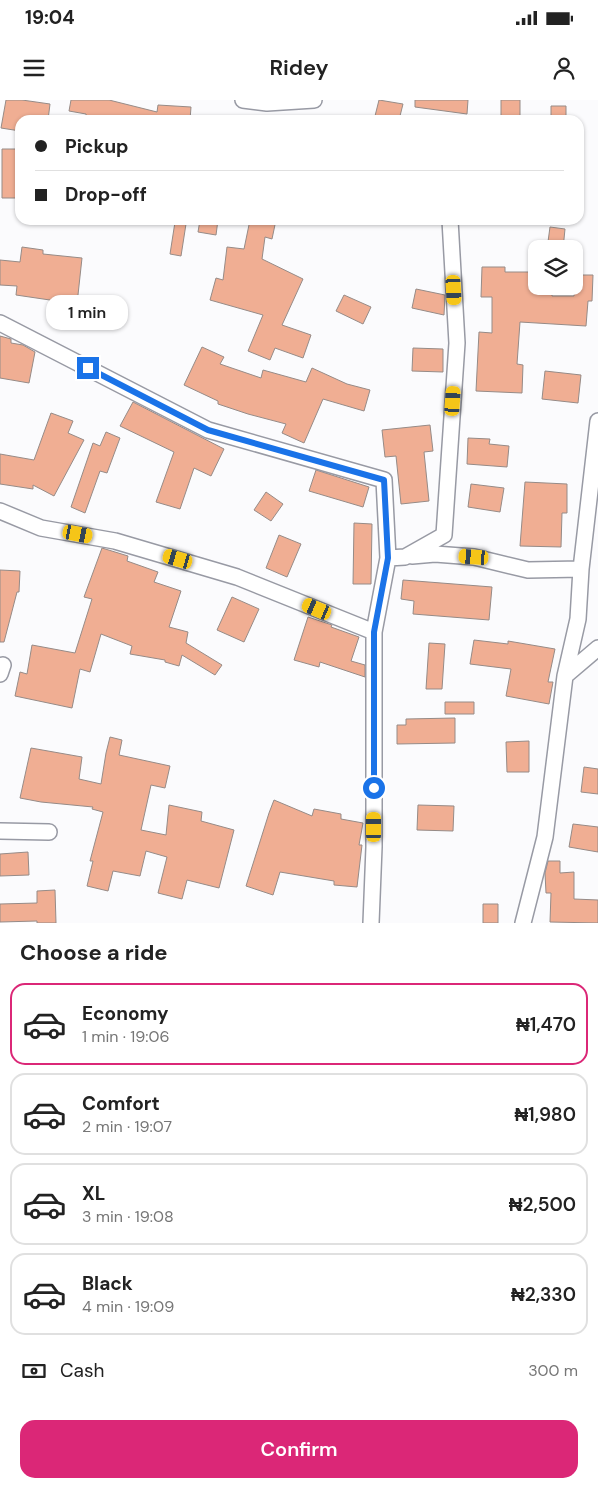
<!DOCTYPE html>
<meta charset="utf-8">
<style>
body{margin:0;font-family:"DM Sans",sans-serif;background:#f6f6f6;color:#222;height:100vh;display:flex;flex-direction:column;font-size:19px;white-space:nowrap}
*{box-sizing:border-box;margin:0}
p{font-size:16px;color:#767676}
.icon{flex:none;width:28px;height:28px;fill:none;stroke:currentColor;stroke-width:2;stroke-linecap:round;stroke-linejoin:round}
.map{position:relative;height:823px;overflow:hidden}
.drawer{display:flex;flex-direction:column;background:#fff;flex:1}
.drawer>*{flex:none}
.hud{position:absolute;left:15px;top:15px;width:569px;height:110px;border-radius:15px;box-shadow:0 1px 4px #0004;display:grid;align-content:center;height:110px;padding:0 20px;background:#fff}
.tools{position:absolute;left:528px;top:140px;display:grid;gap:10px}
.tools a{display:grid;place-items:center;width:55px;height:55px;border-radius:10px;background:#fff;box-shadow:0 1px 4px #0004;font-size:25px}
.end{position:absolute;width:22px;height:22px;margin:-11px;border:6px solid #1a73e8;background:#fff;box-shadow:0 0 0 2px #fff}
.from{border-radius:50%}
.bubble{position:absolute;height:35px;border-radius:15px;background:#fff;box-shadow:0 1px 4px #0004;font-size:16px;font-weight:600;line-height:35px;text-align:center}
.car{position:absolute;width:15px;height:30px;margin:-15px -8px;border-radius:6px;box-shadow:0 0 4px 1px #0007;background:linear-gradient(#f5c518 24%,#345 0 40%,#f5c518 0 76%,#345 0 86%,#f5c518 0)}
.hud b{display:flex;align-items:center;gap:18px;height:48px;font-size:19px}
.hud b+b{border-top:1px solid #e0e0e0}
.hud i{width:12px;height:12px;background:#222}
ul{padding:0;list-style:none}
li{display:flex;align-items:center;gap:15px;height:82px;margin:0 10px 8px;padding:0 10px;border:2px solid #e0e0e0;border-radius:15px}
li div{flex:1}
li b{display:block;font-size:19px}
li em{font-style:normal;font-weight:600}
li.selected{border-color:#db2777}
li>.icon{width:45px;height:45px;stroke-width:1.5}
h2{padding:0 20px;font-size:22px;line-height:60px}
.pay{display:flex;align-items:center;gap:12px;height:55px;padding:0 20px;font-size:19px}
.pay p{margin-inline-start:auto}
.primary-button{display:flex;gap:10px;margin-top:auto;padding:10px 20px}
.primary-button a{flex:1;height:58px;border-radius:15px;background:#db2777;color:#fff;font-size:20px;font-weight:600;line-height:58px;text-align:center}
.status{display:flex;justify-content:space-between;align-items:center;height:35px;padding:0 25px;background:#fff;direction:ltr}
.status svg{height:14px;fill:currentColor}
header{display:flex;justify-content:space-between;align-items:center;height:65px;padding:0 20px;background:#fff;font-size:22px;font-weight:600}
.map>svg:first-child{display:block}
</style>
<div class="status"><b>19:04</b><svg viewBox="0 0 49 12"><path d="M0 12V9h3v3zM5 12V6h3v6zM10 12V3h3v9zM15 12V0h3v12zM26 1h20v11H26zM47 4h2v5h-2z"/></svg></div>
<header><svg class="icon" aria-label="menu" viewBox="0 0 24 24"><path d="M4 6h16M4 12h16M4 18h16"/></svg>Ridey<svg class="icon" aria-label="person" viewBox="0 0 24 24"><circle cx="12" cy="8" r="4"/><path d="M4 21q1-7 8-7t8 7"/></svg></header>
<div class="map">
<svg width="598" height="823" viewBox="0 0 598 823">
<rect width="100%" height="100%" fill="#fbfbfd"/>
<path fill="#f0ae93" stroke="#968b87" d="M6 0H22L50 4 48 20H20V31L1 28Z
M71 0H109L157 12 158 5 191 7 190 20H87L86 14 69 11Z
M379 0 403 4 399 20H374Z
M415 0H468L467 14 415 7Z
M501 0H520V20H501Z
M551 6H566V20H551Z
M2 49H20V98H2Z
M200 120H218L216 135 198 132Z
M250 120H276L272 139 265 137 262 159 303 179 282 225 311 235 303 258 275 248 270 260 248 251 263 215 210 200 216 178 223 180 227 147 244 149Z
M175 122 186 124 181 156 170 154Z
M550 127 565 129 563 149H547Z
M22 147 43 150V154L82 158 77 204 16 195 17 186 0 185V160L20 162Z
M482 167H505V172H536V186H552V196H574V175H593L592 201H588L586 226 520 222 517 264 523 265 522 293 476 291 479 232 492 233V197H481Z
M416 189 445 195 444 215 412 208Z
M344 195 371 207 363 224 336 211Z
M0 236 11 239V243L23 245 35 252 29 283 0 278Z
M202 247 224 257 220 264 261 278 263 270 306 282 312 268 347 284 370 290 364 311 323 299 304 343 282 333 286 324 248 314 218 304V301L184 285Z
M413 248 443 249V272L412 271Z
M545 271 581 275 578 303 542 299Z
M133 302 224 349 211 376 194 368 180 409 156 402 174 352 120 326Z
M51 313 73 321 68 333 84 340 54 396 33 385V389L0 384V354L34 360Z
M430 325 433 351 424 352 429 401 401 404 396 356 385 357 382 330Z
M106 332 120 338 107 373 100 371 85 413 71 407 93 343 100 346Z
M468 338 490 339 489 344 509 346 507 367 467 364Z
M316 370 369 387 363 407 309 391Z
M525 382 567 384V413H562L561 447 520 446Z
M471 384 504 388 500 412 468 407Z
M266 392 283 404 271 421 254 410Z
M354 423 372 424 371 484H353Z
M279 435 301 444 287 477 266 468Z
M102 448 128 456 127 461 158 472 154 482 181 491 169 527 188 532 186 543 222 565 215 575 182 555 179 566 165 562V560L130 554 132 546 101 534 90 572 80 569 72 608 15 596 20 572 27 574 32 545 75 553 92 499 84 497Z
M0 470 20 471 19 492H17L4 542H0Z
M403 480 492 487 489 520 413 514 414 501 401 499Z
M232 497 259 509 244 542 217 530Z
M308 517 332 525 331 527 359 537 351 561 365 565V577L320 562 319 567 294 560Z
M474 540 508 544V541L555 549 548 582H553L549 604 506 596 511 569 470 564Z
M429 543 445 544 442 589H426Z
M445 602H474V614H445Z
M455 618V643L397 644V625H406V619Z
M110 637 122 640 119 655 170 666 165 688 151 685 141 730 166 735 169 705 202 712 201 721 234 730 219 788 187 780 182 799 158 793 167 757 146 751 140 776 113 771 108 791 87 786 93 761H90L103 712 92 709 93 707 41 702 20 698 31 648 82 657 79 679 101 684 106 653Z
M529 641V672H507L506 642Z
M584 667 598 669V694L581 692Z
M274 700 312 716 314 709 341 714V719L363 723 359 745H362L357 787 334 785V781L280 772 273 795 246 786 269 713Z
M418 705 454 706 453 731 417 730Z
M573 724 598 727V752L569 747Z
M28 752 29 775 0 776V754Z
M548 761H560V773L574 772V799L598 800V823L550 822 551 793H546L545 773Z
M55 790 56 823H37V821L0 822V804L37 803V791Z
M483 804H498V823H483Z"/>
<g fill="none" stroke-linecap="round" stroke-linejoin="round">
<defs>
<path id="minor" d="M243 0 267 3 314 0
M0 223 208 330 384 380 388 458
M0 411 41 428 115 441 237 477 374 532
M412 456 435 454 474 457 528 470 581 469
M0 574 3 565
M565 576 598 548
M0 731 49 732
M371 823 374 747V532L388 458 405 457 444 435 457 243 450 120
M523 823 545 737 565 576 578 519 581 469 598 321"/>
</defs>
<use href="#minor" stroke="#989aa4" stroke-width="18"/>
<use href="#minor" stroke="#fff" stroke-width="15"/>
</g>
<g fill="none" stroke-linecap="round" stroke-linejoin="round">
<path stroke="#1a73e8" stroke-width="6" d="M88 268 208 330 384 380 388 458 374 532V688"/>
</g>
</svg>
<div class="tools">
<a><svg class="icon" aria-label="layers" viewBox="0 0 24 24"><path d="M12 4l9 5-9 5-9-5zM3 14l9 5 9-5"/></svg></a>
</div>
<i class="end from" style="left:374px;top:688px"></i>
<i class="end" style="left:88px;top:268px"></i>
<div class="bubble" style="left:46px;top:195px;width:82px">1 min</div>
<i class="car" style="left:454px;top:190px;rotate:177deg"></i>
<i class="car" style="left:453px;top:301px;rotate:4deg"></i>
<i class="car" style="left:78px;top:434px;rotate:101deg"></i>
<i class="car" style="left:474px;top:457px;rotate:274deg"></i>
<i class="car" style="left:178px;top:459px;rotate:286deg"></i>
<i class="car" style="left:317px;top:509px;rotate:293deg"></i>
<i class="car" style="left:374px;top:727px;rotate:0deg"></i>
<div class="hud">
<b><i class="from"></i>Pickup</b>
<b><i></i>Drop-off</b>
</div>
</div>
<section class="drawer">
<h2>Choose a ride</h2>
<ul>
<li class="selected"><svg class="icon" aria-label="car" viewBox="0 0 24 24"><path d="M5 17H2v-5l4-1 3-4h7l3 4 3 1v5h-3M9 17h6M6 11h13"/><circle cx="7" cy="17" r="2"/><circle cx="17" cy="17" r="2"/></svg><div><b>Economy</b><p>1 min · 19:06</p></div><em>₦1,470</em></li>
<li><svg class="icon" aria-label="car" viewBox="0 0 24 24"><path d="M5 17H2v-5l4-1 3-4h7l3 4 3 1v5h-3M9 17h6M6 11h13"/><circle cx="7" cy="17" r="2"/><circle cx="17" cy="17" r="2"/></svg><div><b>Comfort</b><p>2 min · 19:07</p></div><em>₦1,980</em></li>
<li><svg class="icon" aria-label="car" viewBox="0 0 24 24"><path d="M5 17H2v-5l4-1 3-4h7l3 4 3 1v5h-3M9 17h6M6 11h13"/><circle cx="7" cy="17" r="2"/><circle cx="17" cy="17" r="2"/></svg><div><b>XL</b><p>3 min · 19:08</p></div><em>₦2,500</em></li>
<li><svg class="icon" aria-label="car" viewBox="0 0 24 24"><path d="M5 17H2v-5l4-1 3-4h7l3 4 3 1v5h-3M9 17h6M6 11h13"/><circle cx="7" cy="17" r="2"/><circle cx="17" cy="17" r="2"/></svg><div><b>Black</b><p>4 min · 19:09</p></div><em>₦2,330</em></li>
</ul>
<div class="pay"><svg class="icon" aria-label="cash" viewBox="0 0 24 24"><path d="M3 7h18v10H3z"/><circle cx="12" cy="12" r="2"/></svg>Cash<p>300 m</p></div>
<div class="primary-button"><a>Confirm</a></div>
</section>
